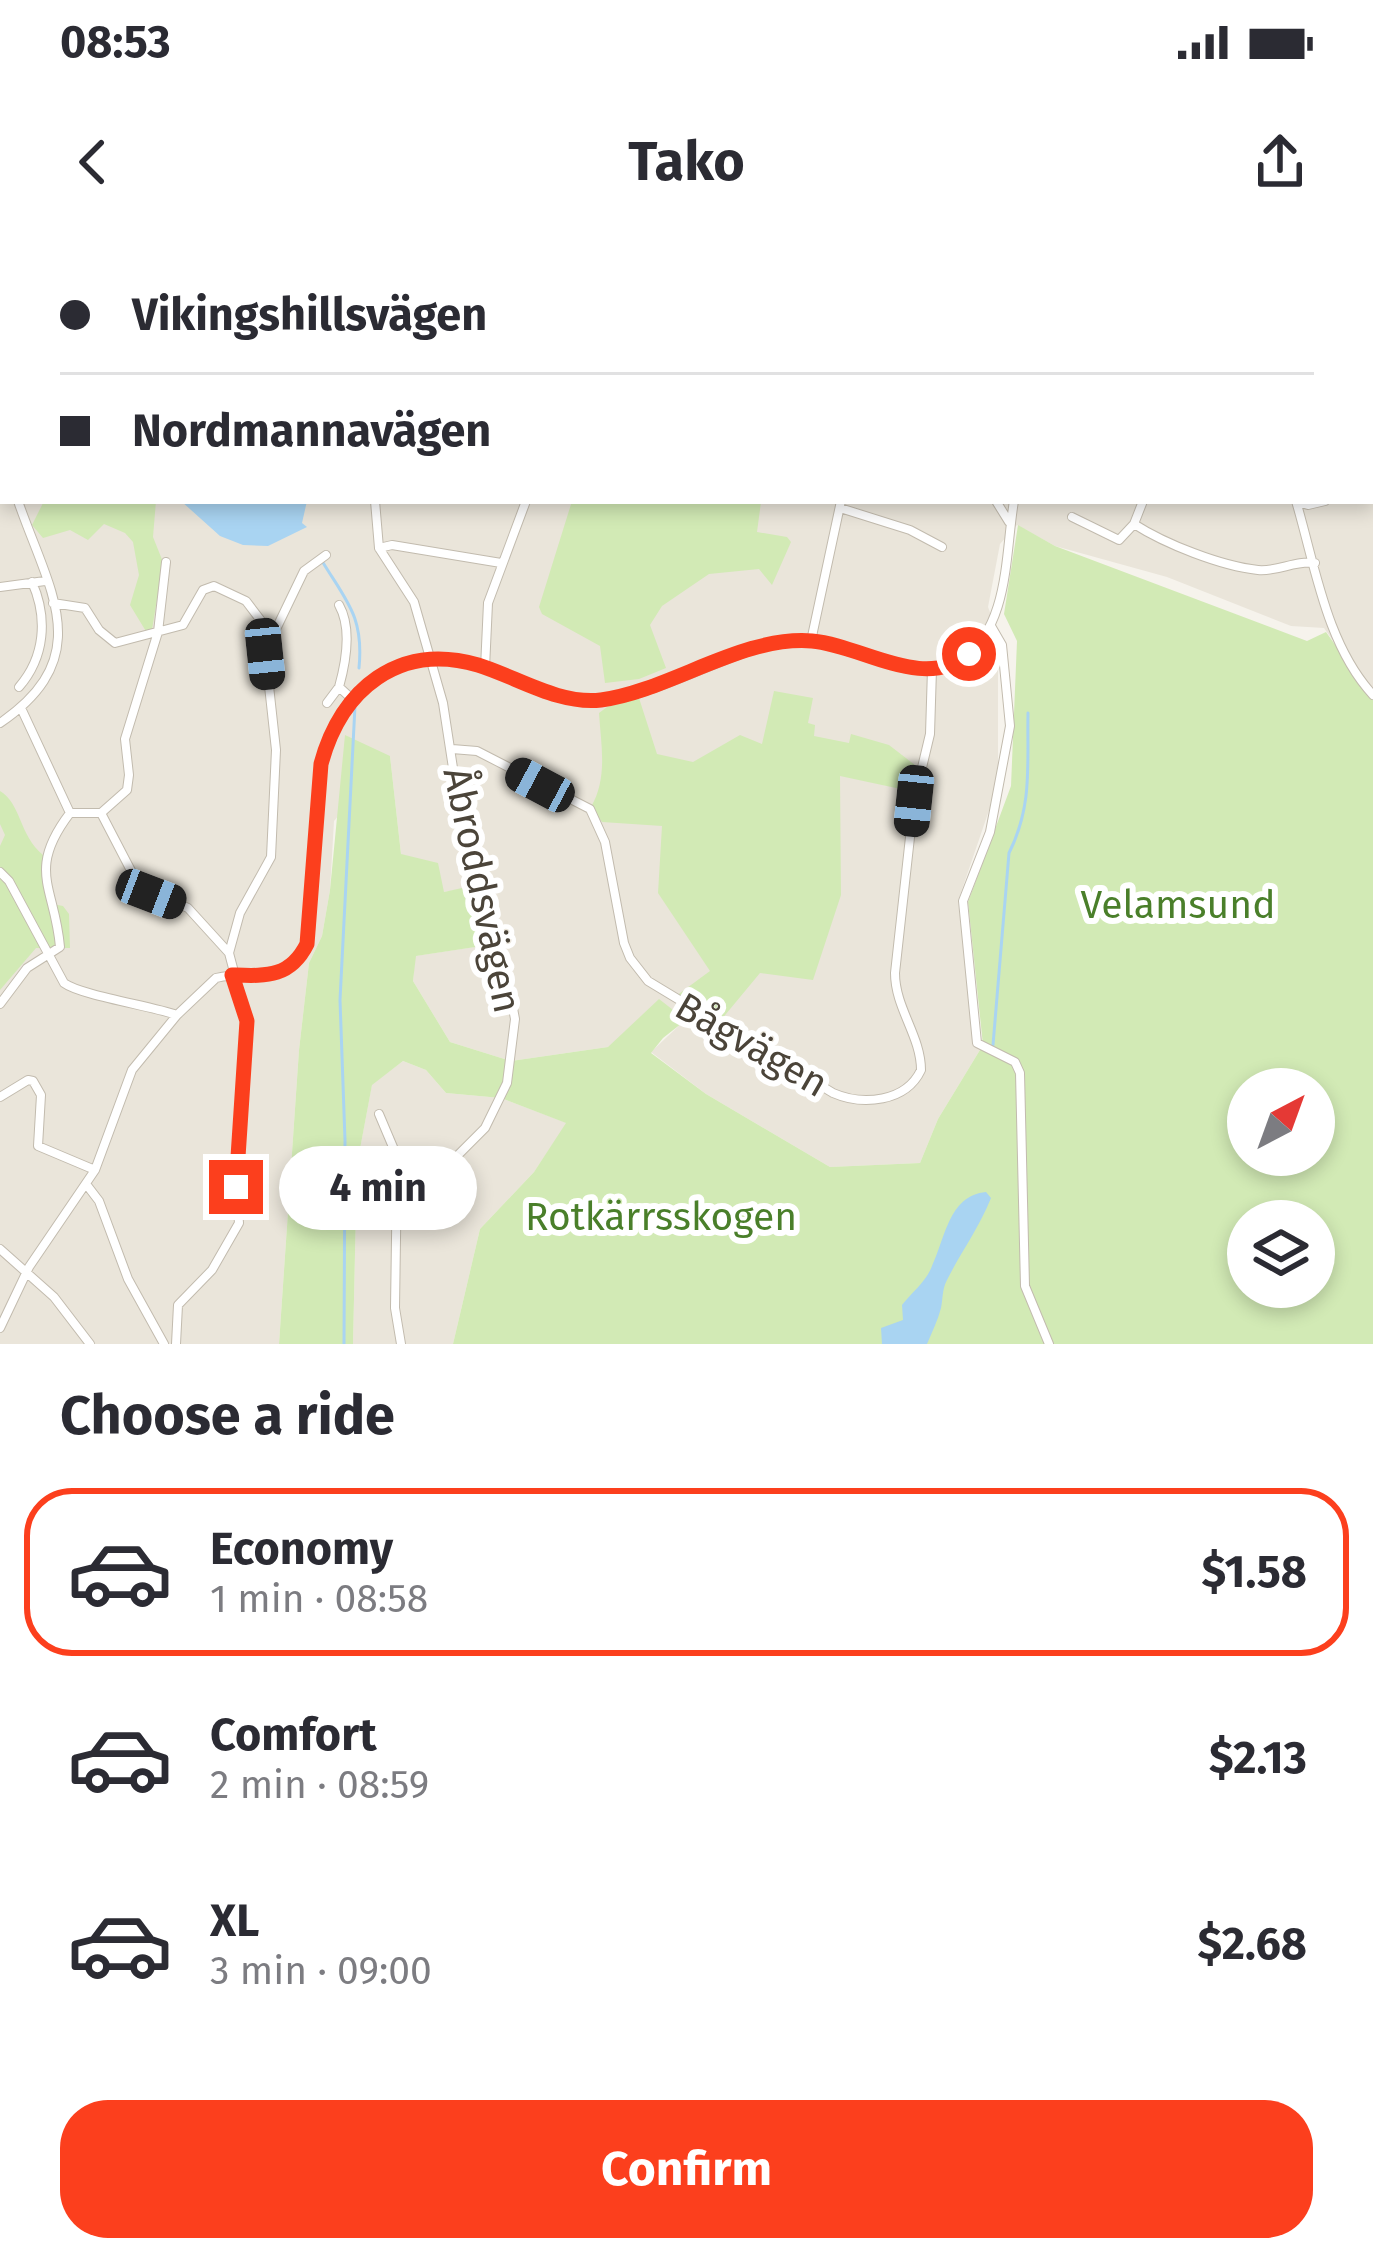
<!DOCTYPE html>
<meta charset="utf-8">
<style>
body{margin:0;font-family:"Fira Sans",sans-serif;background:#f7f7f7;color:#2b2b33;height:100vh;display:flex;flex-direction:column;font-size:45px;white-space:nowrap}
*{box-sizing:border-box;margin:0}
p{font-size:39px;color:#7c7c81}
.icon{flex:none;width:66px;height:66px;fill:none;stroke:currentColor;stroke-width:2;stroke-linecap:round;stroke-linejoin:round}
.map{position:relative;height:1104px;overflow:hidden}
.panel{display:flex;flex-direction:column;background:#fff;flex:1}
.panel>*{flex:none}
.banner{position:absolute;left:0px;top:0px;width:1374px;height:264px;box-shadow:0 6px 18px #0003;display:grid;align-content:center;height:264px;padding:0 60px;background:#fff}
.needle{width:78px;rotate:41deg}
.controls{position:absolute;left:1227px;top:828px;display:grid;gap:24px}
.controls a{display:grid;place-items:center;width:108px;height:108px;border-radius:50%;background:#fff;box-shadow:0 6px 18px #0003;font-size:60px}
.end{position:absolute;width:54px;height:54px;margin:-27px;border:15px solid #fc3f1d;background:#fff;box-shadow:0 0 0 6px #fff}
.from{border-radius:50%}
.bubble{position:absolute;height:84px;border-radius:42px;background:#fff;box-shadow:0 6px 18px #0003;font-size:39px;font-weight:700;line-height:84px;text-align:center}
.car{position:absolute;width:36px;height:72px;margin:-36px -18px;border-radius:15px;box-shadow:0 0 9px 3px #0007;background:linear-gradient(#222 24%,#8ab4d8 0 40%,#222 0 76%,#8ab4d8 0 86%,#222 0)}
.banner b{display:flex;align-items:center;gap:42px;height:114px;font-size:45px}
.banner b+b{border-top:3px solid #e1e1e2}
.banner i{width:30px;height:30px;background:#2b2b33}
ul{padding:0;list-style:none}
li{display:flex;align-items:center;gap:36px;height:168px;margin:0 24px 18px;padding:0 36px;border:6px solid transparent;border-radius:48px}
li div{flex:1}
li b{display:block;font-size:45px}
li em{font-style:normal;font-weight:700}
li.on{border-color:#fc3f1d}
li>.icon{width:108px;height:108px;stroke-width:1.5}
h2{padding:0 60px;font-size:54px;line-height:144px}
.action{display:flex;gap:24px;margin-top:auto;padding:24px 60px}
.action a{flex:1;height:138px;border-radius:48px;background:#fc3f1d;color:#fff;font-size:48px;font-weight:700;line-height:138px;text-align:center}
.status{display:flex;justify-content:space-between;align-items:center;height:84px;padding:0 60px;background:#fff;direction:ltr}
.status svg{height:33px;fill:currentColor}
header{display:flex;justify-content:space-between;align-items:center;height:156px;padding:0 60px;background:#fff;font-size:54px;font-weight:700}
.map>svg:first-child{display:block}
</style>
<div class="status"><b>08:53</b><svg viewBox="0 0 49 12"><path d="M0 12V9h3v3zM5 12V6h3v6zM10 12V3h3v9zM15 12V0h3v12zM26 1h20v11H26zM47 4h2v5h-2z"/></svg></div>
<header><svg class="icon" aria-label="back" viewBox="0 0 24 24"><path d="M15 5l-7 7 7 7"/></svg>Tako<svg class="icon" aria-label="share" viewBox="0 0 24 24"><path d="M12 15V3M7 8l5-5 5 5M5 13v7h14v-7"/></svg></header>
<div class="map">
<svg width="1373" height="1104" viewBox="0 0 1373 1104">
<rect width="100%" height="100%" fill="#f6f3ec"/>
<path fill="#eae5da" d="M0 0 1020 3H3V261H1371L1373 16V458L1324 388 1291 386 1167 337 1055 306 1017 285 1000 304 988 367 998 394V544L958 661 974 788 983 805 938 879 920 923 830 927 706 854 651 812 685 780 608 807 511 821 450 802 413 741 415 716 481 706 463 649 444 652 401 614 390 516 334 581 330 650 322 696 309 723 299 810 279 1104H0Z
M403 821 426 830 446 853 501 858 567 883 534 932 480 989 453 1104H353L357 925 372 844Z"/>
<path fill="#d2eab5" fill-rule="evenodd" d="M44 261H156L153 297 163 322 152 390 147 393 130 365 139 335 133 302 125 293 104 284 88 300 70 290 43 298 32 285Z
M572 261 761 262 757 292 787 297 791 302 772 345 759 329 709 334 662 366 650 385 666 428 639 439 605 443 600 406 542 374 539 367Z
M1018 285 1055 306 1307 401 1326 392 1373 458V1104H453L480 989 534 932 566 883 501 858 446 853 426 830 403 821 372 845 357 925 353 1104H279L299 810 309 723 322 696 330 650 345 495 390 516 401 614 438 623 444 652 462 648 482 706 416 716 413 741 450 802 511 821 608 807 659 759 686 780 663 798 651 813 706 854 830 927 920 923 938 879 983 805 968 662 1011 546 1017 401 1004 374ZM1248 849H1314V915H1248ZM1248 981H1314V1047H1248Z
M774 451 813 458 808 483 815 485 814 496 849 503 851 494 889 505 915 525 910 551 840 536 841 655 813 740 760 733 721 780 676 756 710 731 658 653 662 586 602 582 591 567C608 538 601 505 599 473L607 467 639 458 657 514 693 522 740 495 762 504Z
M0 551C21 563 19 595 43 615L47 663 63 666 69 674 70 708H36L0 750V606L5 595 0 584Z"/>
<path fill="#a9d4f2" d="M181 261H307L302 283 307 287 268 306 243 305 220 296Z
M986 952 991 958C979 988 961 1012 947 1040 942 1049 943 1059 941 1068 938 1080 932 1092 927 1104H882L881 1088 903 1080 902 1065C912 1052 926 1042 932 1026 945 999 949 955 986 952Z"/>
<g fill="none" stroke-linecap="round" stroke-linejoin="round">
<path stroke="#a9d4f2" stroke-width="3" d="M372 3 373 0
M322 321C347 362 364 377 359 428
M993 805 1009 613C1033 565 1027 524 1028 473
M344 1104 345 900 340 760 355 466"/>
<defs>
<path id="minor" d="M129 0 133 3
M394 0 400 3
M520 0 523 3
M387 3V0
M566 3 568 0
M652 3 653 0
M1289 3 1290 0
M0 46 3 50
M1371 99H1373
M0 210 3 219
M1371 250H1373
M375 261 379 308 414 362 443 463 465 606 509 747 515 779 507 843 485 888 455 918 432 925 401 926 397 931 395 1068 401 1104
M996 261 1009 282
M1143 261 1134 284C1165 304 1221 326 1258 330 1278 332 1295 320 1315 323
M1296 261C1315 325 1326 404 1373 455
M1297 262 1308 265 1325 261
M840 268 910 290 942 307
M1072 277 1119 300 1134 284
M379 308 392 305 501 323
M0 347 45 341
M53 363 85 368 99 390 115 403 183 385 203 350 214 346 246 361 262 382 276 510 271 617 240 673 229 713 247 781 236 947 239 983 212 1030 178 1065 176 1104
M991 386 1002 405 1010 486 990 592 963 661 977 803 1015 822 1020 833 1025 1046 1049 1104
M811 401 841 261
M265 412 304 331 326 315
M485 428 488 363 526 261
M19 447C45 417 48 378 32 342
M339 447C346 422 352 388 339 365
M327 463 339 447 352 459
M21 468 70 573
M0 483C98 416 49 351 18 261
M452 509 477 511 590 569 605 602 624 703 630 718 648 741 833 853C863 866 906 862 921 830 921 796 895 768 895 733L914 561 930 494 932 429
M101 573 139 646 188 668 229 713
M0 632 9 641 64 743C80 755 151 766 177 775
M0 764 27 728 60 707C55 647 26 631 70 573H101L127 550 129 535 125 499 158 392 166 322
M0 857 28 840 33 841 41 855 38 906 95 930
M379 874 401 926
M86 944 99 961 128 1039 164 1104
M0 1009 54 1057 90 1104
M0 1088 29 1027 95 930 132 830 177 775 216 738C258 728 297 751 310 692 311 665 314 638 315 610 319 541 319 452 400 427 417 421 436 417 454 420 499 427 539 457 584 460 649 466 727 407 794 401 845 397 919 450 961 420 1010 387 1005 313 1014 261"/>
</defs>
<use href="#minor" stroke="#c2bbae" stroke-width="10"/>
<use href="#minor" stroke="#fff" stroke-width="8"/>
</g>
<g fill="none" stroke-linecap="round" stroke-linejoin="round">
<path stroke="#fc3f1d" stroke-width="15" d="M236 947 247 781 232 735C266 736 290 738 307 704L321 524C341 449 399 402 478 425 517 437 559 465 601 460 669 451 743 395 812 401 862 405 923 452 969 414"/>
</g>
<g text-anchor="middle" stroke-width="12" stroke-linejoin="round" paint-order="stroke">
<g font-size="39" fill="#4b4439" stroke="#fff">
<text transform="translate(483 650) rotate(78)" y="14">Åbroddsvägen</text>
<text transform="translate(752 804) rotate(30)" y="14">Bågvägen</text>
</g>
<g font-size="39" fill="#4a7f2a" stroke="#fff">
<text x="1178" y="678">Velamsund</text>
<text x="661" y="990">Rotkärrsskogen</text>
</g>
</g>
</svg>
<div class="controls">
<a><svg class="needle" viewBox="-14 -14 28 28"><path d="M0-13l5 13h-10z" fill="#e53935"/><path d="M0 13l5-13h-10z" fill="#7c7c81"/></svg></a>
<a><svg class="icon" aria-label="layers" viewBox="0 0 24 24"><path d="M12 4l9 5-9 5-9-5zM3 14l9 5 9-5"/></svg></a>
</div>
<i class="end from" style="left:969px;top:414px"></i>
<i class="end" style="left:236px;top:947px"></i>
<div class="bubble" style="left:279px;top:906px;width:198px">4 min</div>
<i class="car" style="left:265px;top:414px;rotate:174deg"></i>
<i class="car" style="left:540px;top:545px;rotate:298deg"></i>
<i class="car" style="left:914px;top:561px;rotate:186deg"></i>
<i class="car" style="left:151px;top:654px;rotate:111deg"></i>
<div class="banner">
<b><i class="from"></i>Vikingshillsvägen</b>
<b><i></i>Nordmannavägen</b>
</div>
</div>
<section class="panel">
<h2>Choose a ride</h2>
<ul>
<li class="on"><svg class="icon" aria-label="car" viewBox="0 0 24 24"><path d="M5 17H2v-5l4-1 3-4h7l3 4 3 1v5h-3M9 17h6M6 11h13"/><circle cx="7" cy="17" r="2"/><circle cx="17" cy="17" r="2"/></svg><div><b>Economy</b><p>1 min · 08:58</p></div><em>$1.58</em></li>
<li><svg class="icon" aria-label="car" viewBox="0 0 24 24"><path d="M5 17H2v-5l4-1 3-4h7l3 4 3 1v5h-3M9 17h6M6 11h13"/><circle cx="7" cy="17" r="2"/><circle cx="17" cy="17" r="2"/></svg><div><b>Comfort</b><p>2 min · 08:59</p></div><em>$2.13</em></li>
<li><svg class="icon" aria-label="car" viewBox="0 0 24 24"><path d="M5 17H2v-5l4-1 3-4h7l3 4 3 1v5h-3M9 17h6M6 11h13"/><circle cx="7" cy="17" r="2"/><circle cx="17" cy="17" r="2"/></svg><div><b>XL</b><p>3 min · 09:00</p></div><em>$2.68</em></li>
</ul>
<div class="action"><a>Confirm</a></div>
</section>
